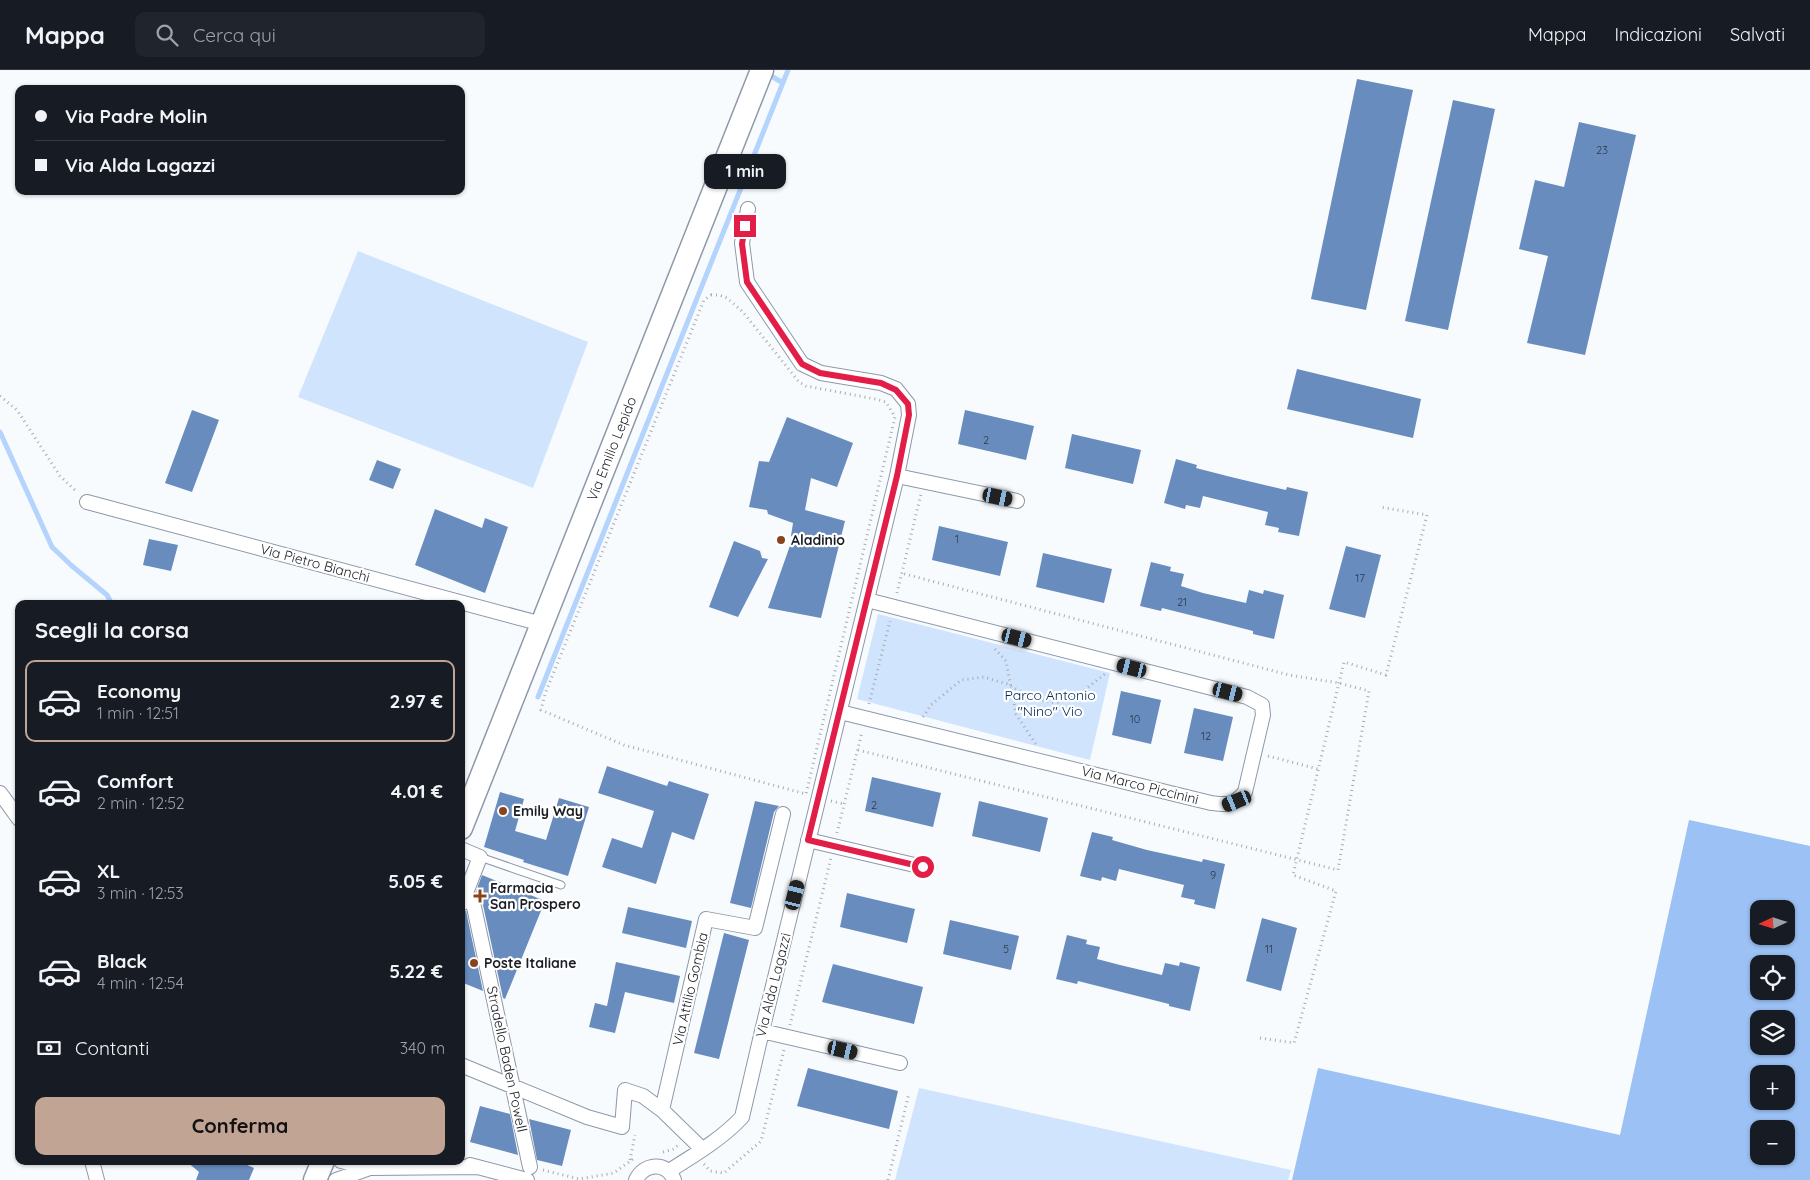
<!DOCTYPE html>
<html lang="it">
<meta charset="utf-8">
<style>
body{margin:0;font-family:Quicksand,sans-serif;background:#20242c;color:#f1f3f6;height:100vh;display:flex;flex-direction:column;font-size:19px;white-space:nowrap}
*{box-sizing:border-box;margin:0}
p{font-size:16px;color:#9ea1a6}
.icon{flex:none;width:28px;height:28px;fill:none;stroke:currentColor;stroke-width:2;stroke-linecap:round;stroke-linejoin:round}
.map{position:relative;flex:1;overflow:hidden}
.sheet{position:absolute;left:15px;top:530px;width:450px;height:565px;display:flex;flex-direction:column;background:#171b24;border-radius:10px;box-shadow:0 1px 4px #0004}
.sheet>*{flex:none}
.banner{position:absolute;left:15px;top:15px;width:450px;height:110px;border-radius:10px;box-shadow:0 1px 4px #0004;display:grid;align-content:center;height:110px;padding:0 20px;background:#171b24}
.needle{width:32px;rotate:266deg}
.buttons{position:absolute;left:1750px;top:830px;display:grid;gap:10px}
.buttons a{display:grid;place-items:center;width:45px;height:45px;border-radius:10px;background:#171b24;box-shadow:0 1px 4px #0004;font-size:25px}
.end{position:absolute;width:22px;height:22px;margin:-11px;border:6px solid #e11d48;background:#fff;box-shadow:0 0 0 2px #fff}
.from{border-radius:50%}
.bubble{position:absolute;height:35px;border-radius:10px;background:#171b24;box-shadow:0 1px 4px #0004;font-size:16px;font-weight:800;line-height:35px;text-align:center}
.car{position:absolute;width:15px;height:30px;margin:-15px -8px;border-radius:6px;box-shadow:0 0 4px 1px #0007;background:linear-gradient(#222 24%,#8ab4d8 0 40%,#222 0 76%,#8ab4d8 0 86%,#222 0)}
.banner b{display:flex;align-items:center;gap:18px;height:48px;font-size:19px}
.banner b+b{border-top:1px solid #363941}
.banner i{width:12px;height:12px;background:#f1f3f6}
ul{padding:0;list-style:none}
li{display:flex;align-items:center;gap:15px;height:82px;margin:0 10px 8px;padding:0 10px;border:2px solid transparent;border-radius:10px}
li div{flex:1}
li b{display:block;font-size:19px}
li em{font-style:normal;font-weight:800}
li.selected{border-color:#c2a495}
li>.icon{width:45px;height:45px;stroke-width:1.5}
h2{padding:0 20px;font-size:22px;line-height:60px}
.pay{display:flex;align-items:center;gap:12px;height:55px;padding:0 20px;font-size:19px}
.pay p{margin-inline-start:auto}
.action{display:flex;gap:10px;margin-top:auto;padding:10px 20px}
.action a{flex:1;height:58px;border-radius:10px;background:#c2a495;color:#111;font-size:20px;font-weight:800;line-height:58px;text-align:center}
header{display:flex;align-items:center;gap:30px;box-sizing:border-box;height:70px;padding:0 25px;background:#171b24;border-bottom:1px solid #363941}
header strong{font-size:24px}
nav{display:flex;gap:28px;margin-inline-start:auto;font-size:18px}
.search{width:350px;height:45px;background:#20242c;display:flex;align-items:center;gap:12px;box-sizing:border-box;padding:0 18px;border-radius:10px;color:#9ea1a6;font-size:19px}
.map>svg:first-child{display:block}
</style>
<header>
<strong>Mappa</strong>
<div class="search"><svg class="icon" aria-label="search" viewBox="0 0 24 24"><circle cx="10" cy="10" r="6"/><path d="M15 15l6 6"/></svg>Cerca qui</div>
<nav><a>Mappa</a><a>Indicazioni</a><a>Salvati</a></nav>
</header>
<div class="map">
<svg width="1810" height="1110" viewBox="0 0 1810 1110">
<rect width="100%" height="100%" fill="#f8fbfe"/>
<path fill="#d1e4fe" d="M358 181 588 272 533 418 298 327Z
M878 544 1110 603 1090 690 857 629Z
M919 1018 1291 1100 1288 1110H895Z"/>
<path fill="#9bc1f5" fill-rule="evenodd" d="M1689 750 1810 776V1110H1292L1318 998 1620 1065ZM1759 839H1786V866H1759ZM1759 894H1786V921H1759ZM1759 949H1786V976H1759ZM1759 1004H1786V1031H1759ZM1759 1059H1786V1086H1759Z"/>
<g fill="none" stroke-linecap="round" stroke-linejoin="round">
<path stroke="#b4d3fd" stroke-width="5" d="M768 4 783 13
M0 362 52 477 72 496 107 525 112 534
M538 627 788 0"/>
</g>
<path fill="#688cbd" d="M1357 9 1413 20 1366 240 1311 229Z
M1453 30 1495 39 1448 260 1405 251Z
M1579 52 1636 65 1585 285 1527 273 1548 186 1519 179 1535 110 1564 117Z
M1297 299 1421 329 1413 368 1287 339Z
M192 340 219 350 192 422 165 413Z
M965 340 1034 356 1026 390 958 374Z
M787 347 853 373 837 417 811 408 805 440 845 451 821 548 768 538 793 467 791 466 793 453 768 444 767 440 749 437 759 391 769 392Z
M1072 364 1141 380 1133 414 1065 398Z
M1176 389 1197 395 1196 398 1231 407 1286 420 1287 417 1308 422 1299 466 1278 462 1279 458 1265 455 1268 442 1203 426 1200 438 1186 435 1185 439 1164 433Z
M377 390 401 399 393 419 369 410Z
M435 439 482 458 485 448 508 457 485 523 415 495Z
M939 456 1008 472 1000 506 932 490Z
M149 469 178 475 171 501 143 495Z
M734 471 760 481 762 488 768 489 738 547 709 537Z
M1346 476 1381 485 1365 548 1329 539Z
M1043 483 1112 499 1104 533 1036 517Z
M1151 492 1171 497 1170 501 1184 504 1181 516 1203 523 1246 533 1249 520 1263 524 1264 520 1284 525 1274 569 1253 564V561L1218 552 1162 538 1161 541 1140 536Z
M1121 621 1161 630 1151 674 1112 665Z
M1194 638 1233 647 1223 691 1184 683Z
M607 696 667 716 669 711 709 724 694 770 672 762 656 814 602 797 612 768 642 778 654 741 598 723Z
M872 707 941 723 933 757 865 741Z
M500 722 524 729 515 761 546 770 559 728 589 737 568 806 523 792 524 790 484 777Z
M755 731 779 736 774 742 751 838 730 833Z
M979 731 1048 748 1040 782 972 766Z
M1092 762 1113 767 1112 770 1147 780 1202 792 1203 789 1225 794 1215 839 1194 834 1195 830 1181 827 1184 815 1119 799 1116 811 1102 807 1101 811 1080 806Z
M482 805 545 831 505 929 503 928 483 835 475 824Z
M847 823 915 839 907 873 840 857Z
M628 837 692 851 686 878 622 863Z
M464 841H466L483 921 461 912V849Z
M1262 848 1297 858 1281 921 1246 911Z
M950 850 1019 866 1011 900 943 884Z
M724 863 749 870 719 989 694 983Z
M1067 865 1087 870 1086 874 1100 877 1097 889 1120 895 1162 905 1165 893 1179 896 1180 892 1200 897 1190 941 1169 936V934L1078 911 1077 914 1056 909Z
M616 892 680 906 674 933 625 922 615 963 589 957 595 933 607 936Z
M833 894 923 917 914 954 822 932Z
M808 998 898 1021 889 1059 797 1036Z
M480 1036 510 1044 518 1085 470 1072Z
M529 1049 571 1060 562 1096 537 1090Z
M186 1091H246L245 1094 254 1098 249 1110H196L199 1102Z"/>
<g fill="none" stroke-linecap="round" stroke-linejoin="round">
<defs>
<path id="lane" d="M480 787 561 815"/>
<path id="street" d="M897 406 1017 431
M87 432 542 554
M840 642 1211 733C1228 735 1233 736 1245 722L1263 645 1262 635 1247 627 867 530
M0 723 19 749
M808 770 923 797
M461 779 480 787 462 833
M465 825 474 837 530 1097
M762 961 900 993
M461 995 587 1047 622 1057 625 1020 643 1026 662 1040
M702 1079 662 1040 706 849 755 858 783 744
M92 1091 97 1110
M341 1091 370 1098
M470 1095 527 1110
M669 1101C693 1086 723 1068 742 1047L762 961 897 406 909 345 908 334 896 319 881 313 821 303 802 294 747 212 742 173 748 139
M336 1110 370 1098 478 1097
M636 1110C644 1093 667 1091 674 1110"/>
<g id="primary">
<path id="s1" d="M461 758 762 0"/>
<path d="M315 1110 323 1091"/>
</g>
</defs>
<use href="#lane" stroke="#8d99a9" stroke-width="9"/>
<use href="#street" stroke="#8d99a9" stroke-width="16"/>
<use href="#primary" stroke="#8d99a9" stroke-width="25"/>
<path stroke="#a8abaf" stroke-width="3" stroke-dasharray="1 4" stroke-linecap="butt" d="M711 225H719L727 228 743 242 799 312 806 316 875 329 886 332 895 347 806 724 624 675 541 640 545 624 704 230Z
M0 326 17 340 60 406 77 422
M897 523 921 424
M995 579 1006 591 1016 644 1037 676
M869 634 890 551
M923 647 931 635 961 610 984 607 1007 614 1030 627 1055 633 1078 625 1105 604
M858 680 1338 800 1369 621 1339 613 1289 605 901 503
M1268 686 1318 699
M831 731 844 734
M837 763 862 662
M790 955 831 788
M1260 968 1294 973 1336 821 1293 805 1344 592 1386 605 1427 445 1380 437
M663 1082 674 1079 679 1074
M630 1090 635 1065
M704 1094 710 1101 724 1103 761 1071 784 980
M543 1100 579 1109 614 1103 633 1089
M888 1110 909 1023"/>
<use href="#lane" stroke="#fff" stroke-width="7"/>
<use href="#street" stroke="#fff" stroke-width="14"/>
<use href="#primary" stroke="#fff" stroke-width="22"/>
</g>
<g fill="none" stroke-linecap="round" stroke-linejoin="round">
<path stroke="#e11d48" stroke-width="6" d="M745 156 742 174 747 212 802 294 820 303 881 313 896 320 908 334 909 345 897 406 808 770 923 797"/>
</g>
<g fill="#89431e" stroke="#fff" stroke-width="2">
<circle cx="781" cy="470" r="5"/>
<circle cx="503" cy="741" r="5"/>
<path d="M477.5 818.5h5v5h5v5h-5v5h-5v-5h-5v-5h5z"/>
<circle cx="474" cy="893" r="5"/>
</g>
<g text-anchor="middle" stroke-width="4.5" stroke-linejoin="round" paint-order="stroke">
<g font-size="11" fill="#2e3a4a">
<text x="1602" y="84">23</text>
<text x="986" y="374">2</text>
<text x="957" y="473">1</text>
<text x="1360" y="512">17</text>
<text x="1182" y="536">21</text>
<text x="1135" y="653">10</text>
<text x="1206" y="670">12</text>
<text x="874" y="739">2</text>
<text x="1213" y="809">9</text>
<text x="1006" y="883">5</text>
<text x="1269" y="883">11</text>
</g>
<g font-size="14" fill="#1a1e24" stroke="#fff">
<text dy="5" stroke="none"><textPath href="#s1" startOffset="408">Via Emilio Lepido</textPath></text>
<text transform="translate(315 493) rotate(15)" y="5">Via Pietro Bianchi</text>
<text transform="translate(1140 715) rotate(14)" y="5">Via Marco Piccinini</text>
<text transform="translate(773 915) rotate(-76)" y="5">Via Alda Lagazzi</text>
<text transform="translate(690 919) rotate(-77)" y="5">Via Attilio Gombia</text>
<text transform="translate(507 989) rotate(78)" y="5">Stradello Baden Powell</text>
</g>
<g font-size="14" font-weight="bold" fill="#1a1e24" stroke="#fff" text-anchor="start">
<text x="791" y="475">Aladinio</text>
<text x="513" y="746">Emily Way</text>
<text x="490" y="823">Farmacia<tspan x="490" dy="16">San Prospero</tspan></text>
<text x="484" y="898">Poste Italiane</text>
</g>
<g font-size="14" fill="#032956" stroke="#fff">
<text x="1050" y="630">Parco Antonio<tspan x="1050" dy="16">"Nino" Vio</tspan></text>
</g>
</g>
</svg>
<div class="buttons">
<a><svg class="needle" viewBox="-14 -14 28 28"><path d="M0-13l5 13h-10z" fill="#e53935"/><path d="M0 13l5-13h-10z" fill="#9ea1a6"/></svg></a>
<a><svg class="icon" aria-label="locate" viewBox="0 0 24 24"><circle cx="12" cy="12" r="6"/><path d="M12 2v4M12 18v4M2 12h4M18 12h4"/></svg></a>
<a><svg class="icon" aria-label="layers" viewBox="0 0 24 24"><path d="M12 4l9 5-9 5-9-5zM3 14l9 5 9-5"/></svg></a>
<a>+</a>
<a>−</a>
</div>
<i class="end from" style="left:923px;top:797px"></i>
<i class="end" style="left:745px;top:156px"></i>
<div class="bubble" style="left:704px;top:84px;width:82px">1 min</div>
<i class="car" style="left:998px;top:427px;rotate:102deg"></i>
<i class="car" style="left:1017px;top:568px;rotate:104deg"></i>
<i class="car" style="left:1132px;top:598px;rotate:284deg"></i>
<i class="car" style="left:1228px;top:622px;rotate:104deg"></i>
<i class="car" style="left:1237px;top:731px;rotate:248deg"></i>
<i class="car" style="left:795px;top:825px;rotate:14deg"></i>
<i class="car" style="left:843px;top:980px;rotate:103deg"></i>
<div class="banner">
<b><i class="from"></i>Via Padre Molin</b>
<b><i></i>Via Alda Lagazzi</b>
</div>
<section class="sheet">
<h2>Scegli la corsa</h2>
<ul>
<li class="selected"><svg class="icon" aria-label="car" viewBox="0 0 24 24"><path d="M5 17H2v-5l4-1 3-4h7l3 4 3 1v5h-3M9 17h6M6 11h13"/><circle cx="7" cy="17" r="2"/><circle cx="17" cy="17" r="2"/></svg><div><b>Economy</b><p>1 min · 12:51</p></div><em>2.97 €</em></li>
<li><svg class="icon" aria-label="car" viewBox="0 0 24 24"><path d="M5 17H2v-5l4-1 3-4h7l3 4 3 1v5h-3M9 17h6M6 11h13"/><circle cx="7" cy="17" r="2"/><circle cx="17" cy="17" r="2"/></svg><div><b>Comfort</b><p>2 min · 12:52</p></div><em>4.01 €</em></li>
<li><svg class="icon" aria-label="car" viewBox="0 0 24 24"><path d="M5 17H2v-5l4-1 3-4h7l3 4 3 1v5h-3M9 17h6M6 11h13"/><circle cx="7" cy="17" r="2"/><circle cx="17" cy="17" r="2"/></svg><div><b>XL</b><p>3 min · 12:53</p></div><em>5.05 €</em></li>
<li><svg class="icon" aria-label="car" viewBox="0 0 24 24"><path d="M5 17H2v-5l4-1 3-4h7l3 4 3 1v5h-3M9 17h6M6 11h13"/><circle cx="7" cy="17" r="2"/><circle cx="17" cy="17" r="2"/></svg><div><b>Black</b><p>4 min · 12:54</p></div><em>5.22 €</em></li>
</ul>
<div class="pay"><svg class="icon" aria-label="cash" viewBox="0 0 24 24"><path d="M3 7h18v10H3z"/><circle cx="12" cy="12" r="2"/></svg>Contanti<p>340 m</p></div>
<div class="action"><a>Conferma</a></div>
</section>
</div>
